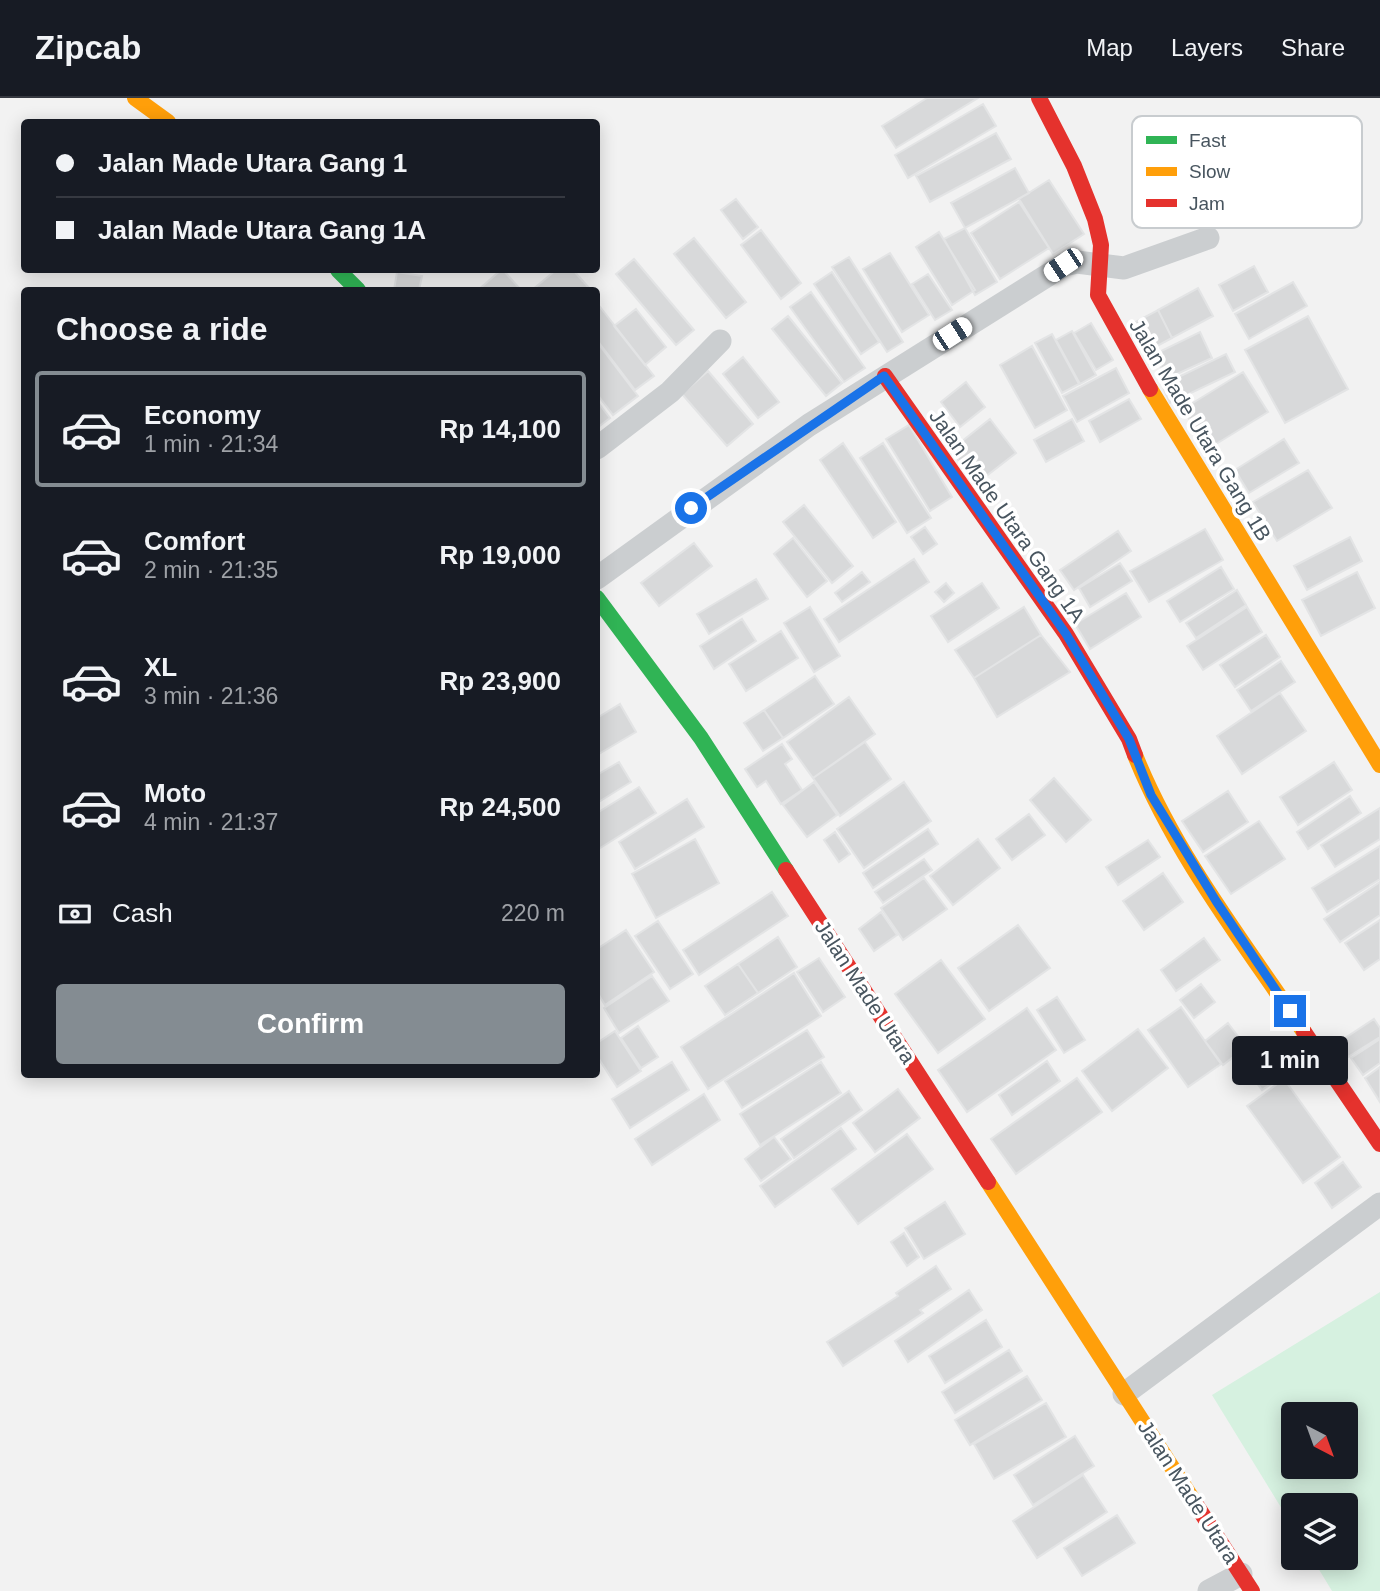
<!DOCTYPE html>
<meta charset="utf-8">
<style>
body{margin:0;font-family:Helvetica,sans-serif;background:#242831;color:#f1f3f6;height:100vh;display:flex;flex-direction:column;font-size:26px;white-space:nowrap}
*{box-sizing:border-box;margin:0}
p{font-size:23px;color:#9ea1a6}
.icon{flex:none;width:38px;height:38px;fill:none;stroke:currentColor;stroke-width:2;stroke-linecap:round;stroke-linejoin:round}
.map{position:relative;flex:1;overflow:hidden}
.drawer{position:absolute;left:21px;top:189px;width:579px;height:791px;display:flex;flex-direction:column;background:#171b24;border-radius:7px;box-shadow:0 4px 18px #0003}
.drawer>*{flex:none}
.top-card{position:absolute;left:21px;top:21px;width:579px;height:154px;border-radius:7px;box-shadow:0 4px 18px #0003;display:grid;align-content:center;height:154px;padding:0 35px;background:#171b24}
.needle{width:46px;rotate:139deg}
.buttons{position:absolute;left:1281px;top:1304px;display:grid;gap:14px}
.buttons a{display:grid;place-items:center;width:77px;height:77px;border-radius:7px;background:#171b24;box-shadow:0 4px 18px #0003;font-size:35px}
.end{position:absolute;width:32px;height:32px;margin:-16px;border:9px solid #1a73e8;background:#fff;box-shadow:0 0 0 4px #fff}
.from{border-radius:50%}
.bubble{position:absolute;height:49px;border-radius:7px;background:#171b24;box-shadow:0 4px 18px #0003;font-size:23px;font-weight:700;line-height:49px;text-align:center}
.car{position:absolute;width:21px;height:42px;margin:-21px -10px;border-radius:9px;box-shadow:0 0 5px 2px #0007;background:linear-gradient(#fff 24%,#345 0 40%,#fff 0 76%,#345 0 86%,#fff 0)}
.top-card b{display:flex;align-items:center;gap:24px;height:66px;font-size:26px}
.top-card b+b{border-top:2px solid #363941}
.top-card i{width:18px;height:18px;background:#f1f3f6}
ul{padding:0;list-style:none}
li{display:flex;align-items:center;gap:21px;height:116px;margin:0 14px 10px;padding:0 21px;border:4px solid transparent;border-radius:7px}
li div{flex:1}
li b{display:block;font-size:26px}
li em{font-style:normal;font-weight:700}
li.current{border-color:#848c92}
li>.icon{width:63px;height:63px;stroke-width:1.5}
h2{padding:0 35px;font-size:32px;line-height:84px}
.pay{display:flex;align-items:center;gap:18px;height:77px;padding:0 35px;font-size:26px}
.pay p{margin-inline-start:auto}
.action{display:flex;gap:14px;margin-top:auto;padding:14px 35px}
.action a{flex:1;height:80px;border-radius:7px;background:#848c92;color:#fff;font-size:28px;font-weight:700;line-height:80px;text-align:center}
header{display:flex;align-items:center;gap:42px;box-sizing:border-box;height:98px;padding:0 35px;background:#171b24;border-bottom:2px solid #363941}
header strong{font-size:33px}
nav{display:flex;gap:38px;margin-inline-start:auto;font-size:24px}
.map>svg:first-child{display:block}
</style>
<header>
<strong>Zipcab</strong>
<nav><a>Map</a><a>Layers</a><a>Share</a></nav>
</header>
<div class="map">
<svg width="1380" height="1493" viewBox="0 0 1380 1493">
<rect width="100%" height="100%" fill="#f2f2f2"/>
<path fill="#d6f1e0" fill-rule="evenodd" d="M1380 1194V1493H1332L1312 1460H1346V1407H1293V1429L1212 1297ZM1293 1316H1346V1368H1293Z"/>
<path fill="#d8d9da" stroke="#e3e4e5" stroke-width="2" d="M927 0H978L896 50 882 28Z
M983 6 996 28 908 80 895 57Z
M996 35 1011 61 930 104 916 78Z
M1015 70 1029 95 965 130 951 105Z
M1049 82 1084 136 1053 156 1019 101Z
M736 101 758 129 743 141 721 112Z
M1019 104 1049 150 1000 181 971 135Z
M965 130 997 184 975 197 944 141Z
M761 132 801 185 781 201 741 147Z
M939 134 975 192 952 207 916 149Z
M694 140 746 204 726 220 674 156Z
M890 155 929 217 902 234 863 171Z
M849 159 903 244 887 254 832 169Z
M634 161 694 232 676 247 616 176Z
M1254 168 1268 194 1233 213 1219 187Z
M503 172 521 192H478L501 172Z
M556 172H573L591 192H532Z
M397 174 422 178 419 192H394Z
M832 174 879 244 861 256 814 186Z
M928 176 952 212 935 222 912 186Z
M1293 184 1307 208 1249 241 1235 216Z
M1198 190 1213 218 1172 240 1158 212Z
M811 194 865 270 844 284 790 209Z
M597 205 654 278 635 292 597 242Z
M636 211 666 249 645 267 614 228Z
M1158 212 1172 240 1144 255 1130 227Z
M788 218 842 285 826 298 772 231Z
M1308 218 1348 291 1285 325 1245 252Z
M1091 225 1113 262 1096 272 1074 235Z
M1072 233 1096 277 1080 286 1056 242Z
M1200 234 1212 260 1166 281 1155 256Z
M1052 236 1079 286 1062 295 1035 245Z
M597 244 638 298 613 317 597 296Z
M1032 248 1067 312 1035 330 1000 267Z
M1226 256 1235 274 1170 305 1162 287Z
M743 259 779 304 758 320 723 276Z
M1116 270 1129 295 1077 324 1063 298Z
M708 273 753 326 727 348 682 296Z
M1243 274 1268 314 1208 351 1183 311Z
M966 284 985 309 960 329 941 304Z
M1129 301 1141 321 1100 344 1089 323Z
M597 303 610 320 597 330Z
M990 321 1016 355 976 386 951 352Z
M1072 321 1084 343 1046 364 1034 342Z
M909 327 952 399 930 413 886 341Z
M1284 341 1299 365 1249 395 1235 372Z
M843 345 896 424 873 440 820 362Z
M883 345 931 420 907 435 860 360Z
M1308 372 1332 410 1277 443 1253 404Z
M804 407 853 468 832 485 783 424Z
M925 429 937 446 923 456 911 439Z
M1205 431 1223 462 1149 504 1130 473Z
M1118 433 1131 453 1074 492 1060 472Z
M1350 439 1362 463 1307 492 1294 468Z
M793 440 827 483 807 499 774 456Z
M694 445 712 468 659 508 641 485Z
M914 461 929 484 839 544 824 521Z
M1120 465 1132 483 1090 509 1079 490Z
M1221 469 1234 491 1180 524 1167 503Z
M862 474 870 484 842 504 835 495Z
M1357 474 1375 510 1321 538 1302 502Z
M756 481 768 501 709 536 697 516Z
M946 485 954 495 944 504 935 494Z
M982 485 999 510 948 544 931 518Z
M1237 492 1246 507 1196 540 1186 525Z
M1126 495 1141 519 1090 551 1075 526Z
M810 509 840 558 814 574 784 525Z
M1024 509 1041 537 974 580 955 552Z
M1247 509 1262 534 1203 572 1187 548Z
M742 521 756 543 714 571 700 548Z
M781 533 798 560 746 593 729 566Z
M1041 537 1070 574 997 619 974 580Z
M1266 537 1280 559 1235 589 1220 567Z
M1281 563 1295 584 1251 613 1237 592Z
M815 578 834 606 783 640 764 612Z
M1280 595 1306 633 1242 676 1217 638Z
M849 599 875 636 813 680 787 644Z
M620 606 636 634 597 657V620Z
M764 612 783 640 763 653 744 625Z
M865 644 891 681 840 718 813 680Z
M782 646 792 661 785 666 802 692 781 706 766 683 757 689 745 671Z
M619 664 631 684 597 705V677Z
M1334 664 1352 692 1298 727 1280 699Z
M1054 680 1091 722 1066 744 1030 702Z
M814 684 837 717 807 739 783 707Z
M904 684 931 723 864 770 837 731Z
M639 689 656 715 597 752V715Z
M1228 693 1248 724 1203 754 1182 723Z
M1350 698 1361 715 1308 751 1297 734Z
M687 701 704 729 635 771 619 744Z
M1380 710V741L1335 769 1321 747Z
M1029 716 1045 737 1012 762 996 741Z
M1259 723 1285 761 1231 796 1205 758Z
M928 731 938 746 873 790 863 775Z
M835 734 850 756 839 764 824 742Z
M695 741 719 785 656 820 632 776Z
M978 741 1000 770 953 807 930 778Z
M1148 742 1160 759 1118 787 1106 769Z
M1380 748V781L1327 814 1312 790Z
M924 761 932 772 883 805 875 794Z
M1163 775 1183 804 1144 832 1123 803Z
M924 780 947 811 903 842 881 810Z
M1380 784V817L1340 844 1324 821Z
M772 794 788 818 699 877 683 852Z
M881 814 897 837 874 853 859 831Z
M1380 822V861L1364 872 1345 845Z
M658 823 693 876 670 891 635 838Z
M1018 827 1050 870 989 913 958 870Z
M626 832 654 874 605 907 597 894V851Z
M778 839 797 869 758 895 738 866Z
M1204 840 1220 862 1176 893 1161 872Z
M819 860 845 899 823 914 797 874Z
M941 862 985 921 938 955 895 896Z
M738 866 758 895 725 917 705 888Z
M794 875 821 918 708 991 681 949Z
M652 878 669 903 619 935 604 910Z
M1201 886 1215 904 1194 920 1180 902Z
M1057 899 1085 942 1064 955 1037 912Z
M1181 909 1221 966 1188 989 1148 932Z
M1027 910 1056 952 967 1014 938 972Z
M1374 921 1380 930V939L1348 959 1339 944Z
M1228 925 1246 949 1223 967 1205 943Z
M638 928 658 959 641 970 621 940Z
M1138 931 1168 970 1112 1013 1082 973Z
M807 932 824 959 742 1010 725 983Z
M615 933 641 973 617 989 597 958V945Z
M1380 941V965L1363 977 1351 960Z
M1262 946 1268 954 1278 947 1289 963 1279 971 1284 977 1262 992 1240 961Z
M1047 963 1060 983 1012 1017 999 997Z
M672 964 689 992 630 1030 612 1001Z
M821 964 841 995 760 1047 740 1016Z
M1380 969V1004L1365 980Z
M1077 980 1102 1014 1016 1076 991 1041Z
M1284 981 1340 1059 1303 1085 1247 1008Z
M898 991 920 1020 875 1054 853 1025Z
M849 993 862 1012 794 1060 781 1041Z
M704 996 720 1022 652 1067 635 1041Z
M841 1030 856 1051 775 1109 760 1088Z
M907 1036 933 1071 858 1126 832 1091Z
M774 1039 791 1061 761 1083 745 1061Z
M1343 1064 1361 1089 1332 1110 1315 1085Z
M945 1104 965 1136 924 1161 905 1130Z
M904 1135 919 1159 907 1168 891 1144Z
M936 1168 951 1191 920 1212 923 1215 843 1268 827 1244 898 1198 896 1195Z
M969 1192 982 1212 908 1264 895 1243Z
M986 1222 1002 1249 945 1285 929 1258Z
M1009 1252 1022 1273 955 1315 942 1294Z
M1027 1278 1042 1302 970 1347 955 1322Z
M1046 1305 1066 1339 994 1381 974 1346Z
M1075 1338 1094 1368 1033 1407 1014 1377Z
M1083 1377 1107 1414 1037 1460 1013 1423Z
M1117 1417 1135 1445 1082 1478 1064 1450Z"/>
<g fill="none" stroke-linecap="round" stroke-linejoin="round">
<path stroke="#cbced0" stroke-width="23" d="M597 350 670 294 720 243
M597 480 809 327 1064 167 1077 164 1124 170 1208 140
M1124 1296 1380 1106
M1209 1493 1241 1476"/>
<path stroke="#30b455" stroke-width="16" d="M338 172 358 192
M597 500 701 640 786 772"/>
<path stroke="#ff9f0a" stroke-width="16" d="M135 0 168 24
M1150 291 1380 667
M1135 657C1175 757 1245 846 1304 934
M988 1084 1195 1405"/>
<path stroke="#e5322d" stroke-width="16" d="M1039 0 1074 68 1095 121 1101 147 1098 197 1150 291
M885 278 1066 536 1129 641 1135 657
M786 772 988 1084
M1304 934 1380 1046
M1195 1405 1252 1493"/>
</g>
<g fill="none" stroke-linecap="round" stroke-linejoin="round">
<path stroke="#1a73e8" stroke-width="9" d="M691 410 884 278 1066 536 1129 641 1151 697 1216 803 1290 913"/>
</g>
<g text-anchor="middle" stroke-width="7" stroke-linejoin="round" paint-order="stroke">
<g font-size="21" fill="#48555f" stroke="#fff">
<text transform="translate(1200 332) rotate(59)" y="7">Jalan Made Utara Gang 1B</text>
<text transform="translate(1007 418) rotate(55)" y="7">Jalan Made Utara Gang 1A</text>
<text transform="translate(865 894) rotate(57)" y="7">Jalan Made Utara</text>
<text transform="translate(1188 1394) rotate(57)" y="7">Jalan Made Utara</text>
</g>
</g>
<rect x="1132" y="18" width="230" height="112" rx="10" fill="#fff" stroke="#c8cccf" stroke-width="2"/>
<rect x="1146" y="38" width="31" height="8" fill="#30b455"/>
<rect x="1146" y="69" width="31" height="9" fill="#ff9f0a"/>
<rect x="1146" y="101" width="31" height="8" fill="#e5322d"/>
<g font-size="19" fill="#48555f">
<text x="1189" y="49">Fast</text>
<text x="1189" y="80">Slow</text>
<text x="1189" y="112">Jam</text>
</g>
</svg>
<div class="buttons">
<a><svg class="needle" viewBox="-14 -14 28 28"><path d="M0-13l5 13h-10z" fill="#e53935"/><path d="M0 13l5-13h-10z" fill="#9ea1a6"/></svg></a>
<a><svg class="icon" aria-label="layers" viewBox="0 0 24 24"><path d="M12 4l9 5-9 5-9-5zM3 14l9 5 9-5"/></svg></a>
</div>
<i class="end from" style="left:691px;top:410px"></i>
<i class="end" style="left:1290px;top:913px"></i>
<div class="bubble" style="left:1232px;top:938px;width:116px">1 min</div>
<i class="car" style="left:1063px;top:167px;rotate:236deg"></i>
<i class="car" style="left:952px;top:236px;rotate:57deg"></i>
<div class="top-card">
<b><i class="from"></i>Jalan Made Utara Gang 1</b>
<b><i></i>Jalan Made Utara Gang 1A</b>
</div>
<section class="drawer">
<h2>Choose a ride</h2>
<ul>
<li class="current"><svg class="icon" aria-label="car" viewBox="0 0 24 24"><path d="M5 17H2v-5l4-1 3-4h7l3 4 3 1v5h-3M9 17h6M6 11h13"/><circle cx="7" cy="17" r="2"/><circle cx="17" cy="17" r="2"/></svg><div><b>Economy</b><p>1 min · 21:34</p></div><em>Rp 14,100</em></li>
<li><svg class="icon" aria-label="car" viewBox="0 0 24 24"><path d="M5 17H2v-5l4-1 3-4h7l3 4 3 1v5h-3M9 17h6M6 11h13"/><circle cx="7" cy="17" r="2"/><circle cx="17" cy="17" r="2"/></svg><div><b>Comfort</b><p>2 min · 21:35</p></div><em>Rp 19,000</em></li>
<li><svg class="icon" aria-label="car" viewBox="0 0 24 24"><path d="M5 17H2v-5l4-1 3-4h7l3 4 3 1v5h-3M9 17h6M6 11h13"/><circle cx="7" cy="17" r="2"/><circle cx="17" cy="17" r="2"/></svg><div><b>XL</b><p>3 min · 21:36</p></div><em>Rp 23,900</em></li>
<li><svg class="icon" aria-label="car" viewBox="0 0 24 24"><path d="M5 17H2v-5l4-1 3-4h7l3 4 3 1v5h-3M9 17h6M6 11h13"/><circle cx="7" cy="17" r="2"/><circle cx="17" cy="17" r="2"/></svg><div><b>Moto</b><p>4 min · 21:37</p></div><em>Rp 24,500</em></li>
</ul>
<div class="pay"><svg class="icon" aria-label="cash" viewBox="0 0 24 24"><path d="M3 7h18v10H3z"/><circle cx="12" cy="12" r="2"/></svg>Cash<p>220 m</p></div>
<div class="action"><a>Confirm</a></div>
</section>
</div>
